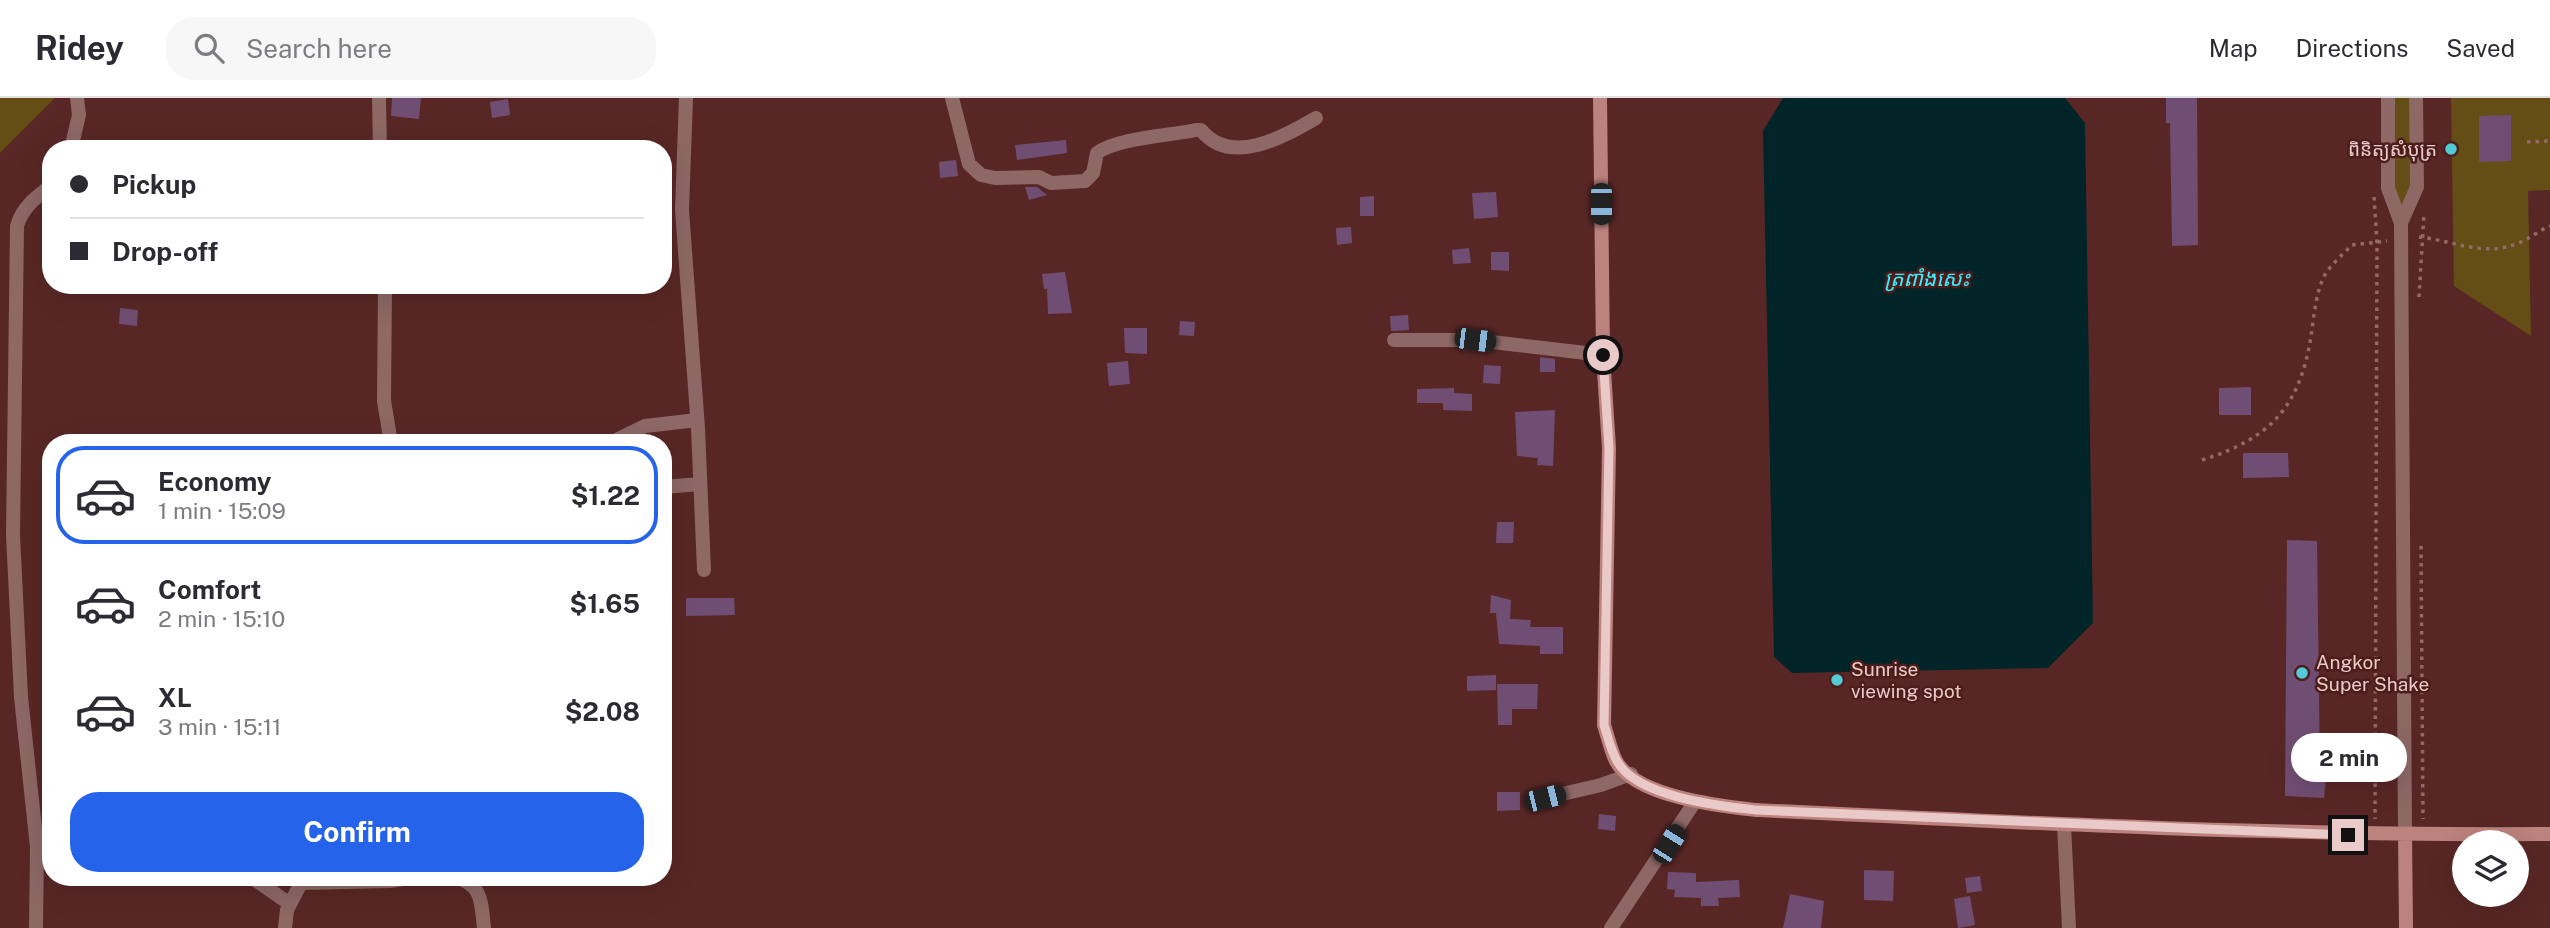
<!DOCTYPE html>
<meta charset="utf-8">
<style>
body{margin:0;font-family:"Public Sans","Noto Sans Khmer",sans-serif;background:#f7f7f7;color:#2b2b33;height:100vh;display:flex;flex-direction:column;font-size:26px;white-space:nowrap}
*{box-sizing:border-box;margin:0}
p{font-size:23px;color:#7c7c81}
.icon{flex:none;width:38px;height:38px;fill:none;stroke:currentColor;stroke-width:2;stroke-linecap:round;stroke-linejoin:round}
.map{position:relative;flex:1;overflow:hidden}
.panel{position:absolute;left:42px;top:336px;width:630px;height:452px;display:flex;flex-direction:column;background:#fff;border-radius:28px;box-shadow:0 7px 28px #0002}
.panel>*{flex:none}
.top-card{position:absolute;left:42px;top:42px;width:630px;height:154px;border-radius:28px;box-shadow:0 7px 28px #0002;display:grid;align-content:center;height:154px;padding:0 28px;background:#fff}
.tools{position:absolute;left:2452px;top:732px;display:grid;gap:14px}
.tools a{display:grid;place-items:center;width:77px;height:77px;border-radius:50%;background:#fff;box-shadow:0 7px 28px #0002;font-size:35px}
.end{position:absolute;width:32px;height:32px;margin:-16px;border:9px solid #eacac8;background:#111;box-shadow:0 0 0 4px #111}
.from{border-radius:50%}
.bubble{position:absolute;height:49px;border-radius:24px;background:#fff;box-shadow:0 7px 28px #0002;font-size:23px;font-weight:700;line-height:49px;text-align:center}
.car{position:absolute;width:21px;height:42px;margin:-21px -10px;border-radius:9px;box-shadow:0 0 5px 2px #0007;background:linear-gradient(#222 24%,#8ab4d8 0 40%,#222 0 76%,#8ab4d8 0 86%,#222 0)}
.top-card b{display:flex;align-items:center;gap:24px;height:66px;font-size:26px}
.top-card b+b{border-top:2px solid #e1e1e2}
.top-card i{width:18px;height:18px;background:#2b2b33}
ul{padding:12px 0 0;list-style:none}
li{display:flex;align-items:center;gap:21px;height:98px;margin:0 14px 10px;padding:0 14px;border:4px solid transparent;border-radius:28px}
li div{flex:1}
li b{display:block;font-size:26px}
li em{font-style:normal;font-weight:700}
li.on{border-color:#2563eb}
li>.icon{width:63px;height:63px;stroke-width:1.5}
.button{display:flex;gap:14px;margin-top:auto;padding:14px 28px}
.button a{flex:1;height:80px;border-radius:28px;background:#2563eb;color:#fff;font-size:28px;font-weight:700;line-height:80px;text-align:center}
header{display:flex;align-items:center;gap:42px;box-sizing:border-box;height:98px;padding:0 35px;background:#fff;border-bottom:2px solid #e1e1e2}
header strong{font-size:33px}
nav{display:flex;gap:38px;margin-inline-start:auto;font-size:24px}
.search{width:490px;height:63px;background:#f7f7f7;display:flex;align-items:center;gap:18px;box-sizing:border-box;padding:0 24px;border-radius:28px;color:#7c7c81;font-size:26px}
.map>svg:first-child{display:block}
</style>
<header>
<strong>Ridey</strong>
<div class="search"><svg class="icon" aria-label="search" viewBox="0 0 24 24"><circle cx="10" cy="10" r="6"/><path d="M15 15l6 6"/></svg>Search here</div>
<nav><a>Map</a><a>Directions</a><a>Saved</a></nav>
</header>
<div class="map">
<svg width="2550" height="830" viewBox="0 0 2550 830">
<rect width="100%" height="100%" fill="#582725"/>
<path fill="#654d16" d="M0 0H55L0 55Z
M2388 0H2416L2417 89 2401 125 2388 90Z
M2451 0H2550V92L2528 93 2531 238 2454 188Z"/>
<path fill="#002427" d="M1783 0H2065L2085 25 2093 525 2048 570 1792 575 1774 559 1763 33Z"/>
<path fill="#704e73" d="M392 0H421L419 21 391 18Z
M2166 0H2197L2198 147 2172 148 2170 25H2166Z
M508 1 510 17 492 20 490 4Z
M2511 17V63L2479 64V18Z
M1066 42 1067 55 1017 62 1015 47Z
M956 62 958 78 940 80 939 64Z
M1025 89H1037L1047 97 1029 102Z
M1496 94 1498 119 1474 121 1472 95Z
M1374 98V118H1360V99Z
M1351 129 1352 145 1337 147 1336 130Z
M1469 150 1471 165 1453 166 1452 152Z
M1491 154H1509V173L1491 172Z
M1065 174 1072 215 1048 216 1047 191H1044L1042 176Z
M120 210 138 212 137 228 119 226Z
M1408 217 1409 232 1391 233 1390 218Z
M1180 223 1195 224 1194 238 1179 237Z
M1124 230H1147V256L1125 255Z
M1540 259 1555 261V274H1540Z
M1128 263 1130 286 1109 288 1107 265Z
M1484 267 1501 268 1500 286 1483 285Z
M2251 289V317H2219V290Z
M1454 290V295L1472 296V313L1443 312V305H1417V291Z
M1555 312 1553 368 1537 367 1538 360 1517 358 1515 314Z
M2243 355H2288L2289 379 2243 380Z
M1497 424H1514L1513 445H1496Z
M2287 442 2317 443 2320 678 2326 679 2324 700 2285 698Z
M1491 497 1511 502 1510 521 1531 522 1530 529H1563V556H1540V548L1499 546 1496 515H1490Z
M686 500H734L735 517 686 518Z
M1496 577V592L1467 593V578Z
M1497 586H1538L1537 611H1512V627H1498Z
M1497 694H1520V712L1497 713Z
M1599 716 1616 718 1615 733 1598 731Z
M1864 772 1894 773 1893 803 1864 802Z
M1668 774 1696 775V784L1739 782 1740 799 1718 800 1719 808H1701V800L1674 799 1675 792 1667 791Z
M1980 778 1982 793 1967 795 1965 780Z
M1790 796 1824 803 1821 830H1783Z
M1970 798 1975 827 1958 830 1954 801Z"/>
<g fill="none" stroke-linecap="round" stroke-linejoin="round">
<path stroke="#946967" stroke-width="3.5" stroke-dasharray="3.5 5" stroke-linecap="butt" d="M2527 44 2550 43
M2374 99 2377 144 2375 721
M2419 139C2451 142 2483 159 2516 146 2528 142 2538 133 2550 128
M2419 199 2424 116
M2202 362C2270 341 2300 309 2311 238 2314 219 2316 191 2326 175 2333 165 2343 156 2352 147L2387 143
M2421 448 2423 721"/>
<path stroke="#8d6865" stroke-width="14" d="M379 0 380 51
M686 0 682 112 698 330 704 472
M952 0 969 66 981 77 995 80 1039 79 1051 85 1085 83 1093 75 1097 55C1117 40 1168 38 1196 32H1201C1231 69 1283 39 1316 20
M2388 0V90L2401 125 2405 737
M71 51 79 17 77 0
M2401 125 2417 89 2416 0
M385 187 384 303 391 345
M1394 242H1475L1603 257
M618 341 645 328 697 322
M663 389 700 386
M1545 700 1601 687 1631 676
M2064 727 2069 830
M251 779 290 806
M454 779C483 786 481 804 484 830
M36 830 37 749 21 599 13 437 17 128C22 110 36 99 51 88
M285 830 287 812 301 785 391 783 413 779
M1611 830 1694 705"/>
<path stroke="#bc827d" stroke-width="14" d="M1600 0 1603 257 1609 350 1604 627C1608 639 1611 653 1616 663 1636 699 1720 708 1756 712 2021 725 2285 738 2550 736
M2405 737 2406 830"/>
</g>
<g fill="none" stroke-linecap="round" stroke-linejoin="round">
<path stroke="#eacac8" stroke-width="9" d="M1603 257 1609 350 1604 627C1608 639 1611 653 1617 663 1636 699 1720 708 1756 712L2348 737"/>
</g>
<g fill="#52cbd7" stroke="#4c1d1b" stroke-width="2.5">
<circle cx="2451" cy="51" r="7"/>
<circle cx="2302" cy="575" r="7"/>
<circle cx="1837" cy="582" r="7"/>
</g>
<g text-anchor="middle" stroke-width="5" stroke-linejoin="round" paint-order="stroke">
<g font-size="19" fill="#eacac8" stroke="#4c1d1b" text-anchor="start">
<text x="2437" y="58" text-anchor="end">ពិនិត្យសំបុត្រ</text>
<text x="2316" y="571">Angkor<tspan x="2316" dy="22">Super Shake</tspan></text>
<text x="1851" y="578">Sunrise<tspan x="1851" dy="22">viewing spot</tspan></text>
</g>
<g font-size="21" font-style="italic" fill="#38edfd" stroke="#4c1d1b">
<text x="1927" y="188">ត្រពាំងសេះ</text>
</g>
</g>
</svg>
<div class="tools">
<a><svg class="icon" aria-label="layers" viewBox="0 0 24 24"><path d="M12 4l9 5-9 5-9-5zM3 14l9 5 9-5"/></svg></a>
</div>
<i class="end from" style="left:1603px;top:257px"></i>
<i class="end" style="left:2348px;top:737px"></i>
<div class="bubble" style="left:2291px;top:635px;width:116px">2 min</div>
<i class="car" style="left:1601px;top:106px;rotate:180deg"></i>
<i class="car" style="left:1475px;top:242px;rotate:97deg"></i>
<i class="car" style="left:1545px;top:700px;rotate:76deg"></i>
<i class="car" style="left:1669px;top:746px;rotate:32deg"></i>
<div class="top-card">
<b><i class="from"></i>Pickup</b>
<b><i></i>Drop-off</b>
</div>
<section class="panel">
<ul>
<li class="on"><svg class="icon" aria-label="car" viewBox="0 0 24 24"><path d="M5 17H2v-5l4-1 3-4h7l3 4 3 1v5h-3M9 17h6M6 11h13"/><circle cx="7" cy="17" r="2"/><circle cx="17" cy="17" r="2"/></svg><div><b>Economy</b><p>1 min · 15:09</p></div><em>$1.22</em></li>
<li><svg class="icon" aria-label="car" viewBox="0 0 24 24"><path d="M5 17H2v-5l4-1 3-4h7l3 4 3 1v5h-3M9 17h6M6 11h13"/><circle cx="7" cy="17" r="2"/><circle cx="17" cy="17" r="2"/></svg><div><b>Comfort</b><p>2 min · 15:10</p></div><em>$1.65</em></li>
<li><svg class="icon" aria-label="car" viewBox="0 0 24 24"><path d="M5 17H2v-5l4-1 3-4h7l3 4 3 1v5h-3M9 17h6M6 11h13"/><circle cx="7" cy="17" r="2"/><circle cx="17" cy="17" r="2"/></svg><div><b>XL</b><p>3 min · 15:11</p></div><em>$2.08</em></li>
</ul>
<div class="button"><a>Confirm</a></div>
</section>
</div>
